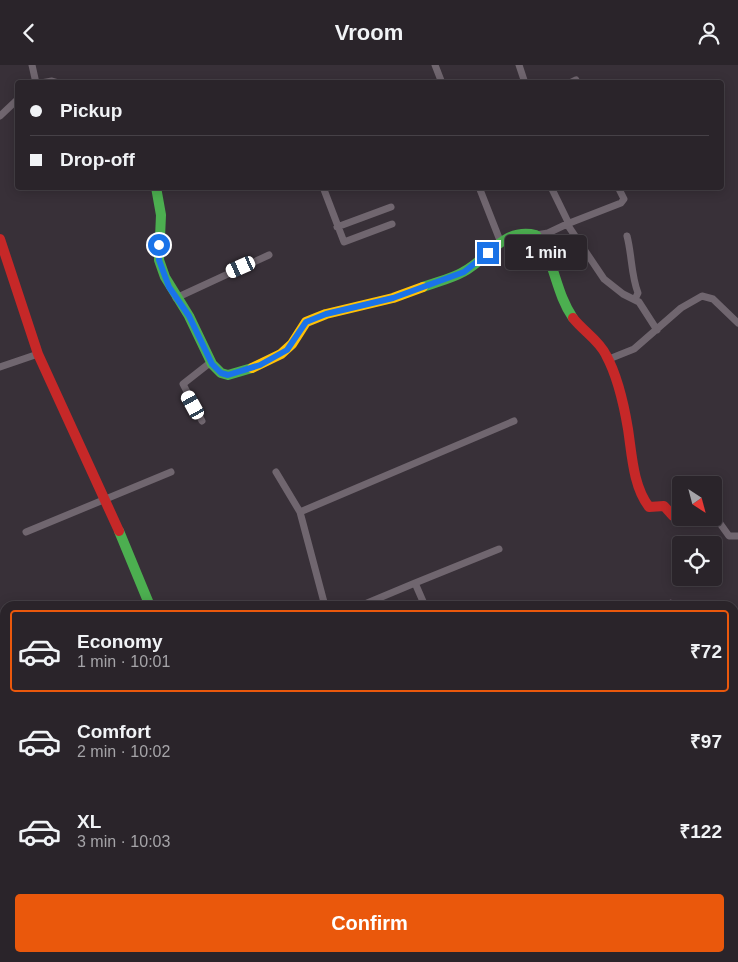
<!DOCTYPE html>
<meta charset="utf-8">
<style>
body{margin:0;font-family:Helvetica,sans-serif;background:#363036;color:#f1f3f6;height:100vh;display:flex;flex-direction:column;font-size:19px;white-space:nowrap}
*{box-sizing:border-box;margin:0}
p{font-size:16px;color:#a5a4a8}
.icon{flex:none;width:28px;height:28px;fill:none;stroke:currentColor;stroke-width:2;stroke-linecap:round;stroke-linejoin:round}
.map{position:relative;flex:1;overflow:hidden}
.sheet{position:absolute;left:0px;top:536px;width:739px;height:361px;display:flex;flex-direction:column;background:#2a242a;border-radius:15px 15px 0 0;box-shadow:0 2px 12px #0003,0 0 0 1px #464147}
.sheet>*{flex:none}
.hud{position:absolute;left:15px;top:15px;width:709px;height:110px;border-radius:5px;box-shadow:0 2px 12px #0003,0 0 0 1px #464147;display:grid;align-content:center;height:110px;padding:0 15px;background:#2a242a}
.needle{width:32px;rotate:144deg}
.fabs{position:absolute;left:672px;top:411px;display:grid;gap:10px}
.fabs a{display:grid;place-items:center;width:50px;height:50px;border-radius:5px;background:#2a242a;box-shadow:0 2px 12px #0003,0 0 0 1px #464147;font-size:25px}
.end{position:absolute;width:22px;height:22px;margin:-11px;border:6px solid #1a73e8;background:#fff;box-shadow:0 0 0 2px #fff}
.from{border-radius:50%}
.bubble{position:absolute;height:35px;border-radius:5px;background:#2a242a;box-shadow:0 2px 12px #0003,0 0 0 1px #464147;font-size:16px;font-weight:600;line-height:35px;text-align:center}
.car{position:absolute;width:15px;height:30px;margin:-15px -8px;border-radius:6px;box-shadow:0 0 4px 1px #0007;background:linear-gradient(#fff 24%,#345 0 40%,#fff 0 76%,#345 0 86%,#fff 0)}
.hud b{display:flex;align-items:center;gap:18px;height:48px;font-size:19px}
.hud b+b{border-top:1px solid #464147}
.hud i{width:12px;height:12px;background:#f1f3f6}
ul{padding:9px 0 0;list-style:none}
li{display:flex;align-items:center;gap:15px;height:82px;margin:0 10px 8px;padding:0 5px;border:2px solid transparent;border-radius:5px}
li div{flex:1}
li b{display:block;font-size:19px}
li em{font-style:normal;font-weight:600}
li.active{border-color:#ea580c}
li>.icon{width:45px;height:45px;stroke-width:1.5}
.primary-button{display:flex;gap:10px;margin-top:auto;padding:10px 15px}
.primary-button a{flex:1;height:58px;border-radius:5px;background:#ea580c;color:#fff;font-size:20px;font-weight:600;line-height:58px;text-align:center}
header{display:flex;justify-content:space-between;align-items:center;height:65px;padding:0 15px;background:#2a242a;font-size:22px;font-weight:600}
.map>svg:first-child{display:block}
</style>
<header><svg class="icon" aria-label="back" viewBox="0 0 24 24"><path d="M15 5l-7 7 7 7"/></svg>Vroom<svg class="icon" aria-label="person" viewBox="0 0 24 24"><circle cx="12" cy="8" r="4"/><path d="M4 21q1-7 8-7t8 7"/></svg></header>
<div class="map">
<svg width="738" height="897" viewBox="0 0 738 897">
<defs>
<pattern id="building-back-hatch" width="6" height="6" patternUnits="userSpaceOnUse" patternTransform="scale(1.25)"><rect width="6" height="6" fill="#524351"/><path d="M-1 5l2 2M0 0l6 6M5-1l2 2" fill="none" stroke="#6c5e6b"/></pattern>
</defs>
<rect width="100%" height="100%" fill="#383038"/>
<path fill="url(#building-back-hatch)" d="M671 534 676 541H660Z"/>
<g fill="none" stroke-linecap="round" stroke-linejoin="round">
<path stroke="#70666f" stroke-width="7" d="M32 0 36 18
M435 0 442 18
M519 0 525 18
M41 18 52 16 59 18
M570 18 576 15
M0 51 18 34
M323 122 344 177 392 159
M479 122 501 178
M551 122 569 159
M567 159 621 138 624 134 618 122
M337 162 391 142
M536 170 548 168 567 159 604 214 623 229 639 237 657 265
M627 171C632 190 631 210 638 228L635 234
M176 233 269 190
M609 294 634 284 681 243 702 231 713 234 738 258
M0 302 38 289
M202 356 183 319 211 297
M276 407 300 447 325 541
M300 447 514 356
M714 450 729 471H738
M26 467 171 407
M415 518 499 484
M360 541 415 518 425 541
M0 662 5 674
M0 745 5 743
M734 792 738 802
M0 866 5 864
M70 892 71 897
M174 892 176 897
M274 892 275 897
M550 892 554 897
M32 897 39 892
M401 897 404 896"/>
<path stroke="#4caf50" stroke-width="10" d="M156 122 161 150 159 195 165 212 189 251 212 299 221 308 228 310 252 303
M423 222C436 217 451 214 463 207 489 194 502 162 536 170 555 195 555 227 573 253
M119 466 150 541
M670 897 692 892"/>
<path stroke="#ffc107" stroke-width="10" d="M252 303 281 289 292 279 306 257 326 249 393 233 423 222
M734 883 738 882"/>
<path stroke="#c62828" stroke-width="10" d="M0 174 38 289 119 466
M573 253C583 266 599 275 606 290 618 312 624 340 628 364 632 390 633 421 649 442L664 441 673 451 681 450"/>
</g>
<g fill="none" stroke-linecap="round" stroke-linejoin="round">
<path stroke="#1a73e8" stroke-width="6" d="M159 180V195L169 222 189 251 212 299 221 308 228 310 260 300 287 285 306 257 326 249 393 233 464 207 488 188"/>
</g>
</svg>
<div class="fabs">
<a><svg class="needle" viewBox="-14 -14 28 28"><path d="M0-13l5 13h-10z" fill="#e53935"/><path d="M0 13l5-13h-10z" fill="#a5a4a8"/></svg></a>
<a><svg class="icon" aria-label="locate" viewBox="0 0 24 24"><circle cx="12" cy="12" r="6"/><path d="M12 2v4M12 18v4M2 12h4M18 12h4"/></svg></a>
</div>
<i class="end from" style="left:159px;top:180px"></i>
<i class="end" style="left:488px;top:188px"></i>
<div class="bubble" style="left:505px;top:170px;width:82px">1 min</div>
<i class="car" style="left:241px;top:202px;rotate:246deg"></i>
<i class="car" style="left:193px;top:340px;rotate:331deg"></i>
<div class="hud">
<b><i class="from"></i>Pickup</b>
<b><i></i>Drop-off</b>
</div>
<section class="sheet">
<ul>
<li class="active"><svg class="icon" aria-label="car" viewBox="0 0 24 24"><path d="M5 17H2v-5l4-1 3-4h7l3 4 3 1v5h-3M9 17h6M6 11h13"/><circle cx="7" cy="17" r="2"/><circle cx="17" cy="17" r="2"/></svg><div><b>Economy</b><p>1 min · 10:01</p></div><em>₹72</em></li>
<li><svg class="icon" aria-label="car" viewBox="0 0 24 24"><path d="M5 17H2v-5l4-1 3-4h7l3 4 3 1v5h-3M9 17h6M6 11h13"/><circle cx="7" cy="17" r="2"/><circle cx="17" cy="17" r="2"/></svg><div><b>Comfort</b><p>2 min · 10:02</p></div><em>₹97</em></li>
<li><svg class="icon" aria-label="car" viewBox="0 0 24 24"><path d="M5 17H2v-5l4-1 3-4h7l3 4 3 1v5h-3M9 17h6M6 11h13"/><circle cx="7" cy="17" r="2"/><circle cx="17" cy="17" r="2"/></svg><div><b>XL</b><p>3 min · 10:03</p></div><em>₹122</em></li>
</ul>
<div class="primary-button"><a>Confirm</a></div>
</section>
</div>
